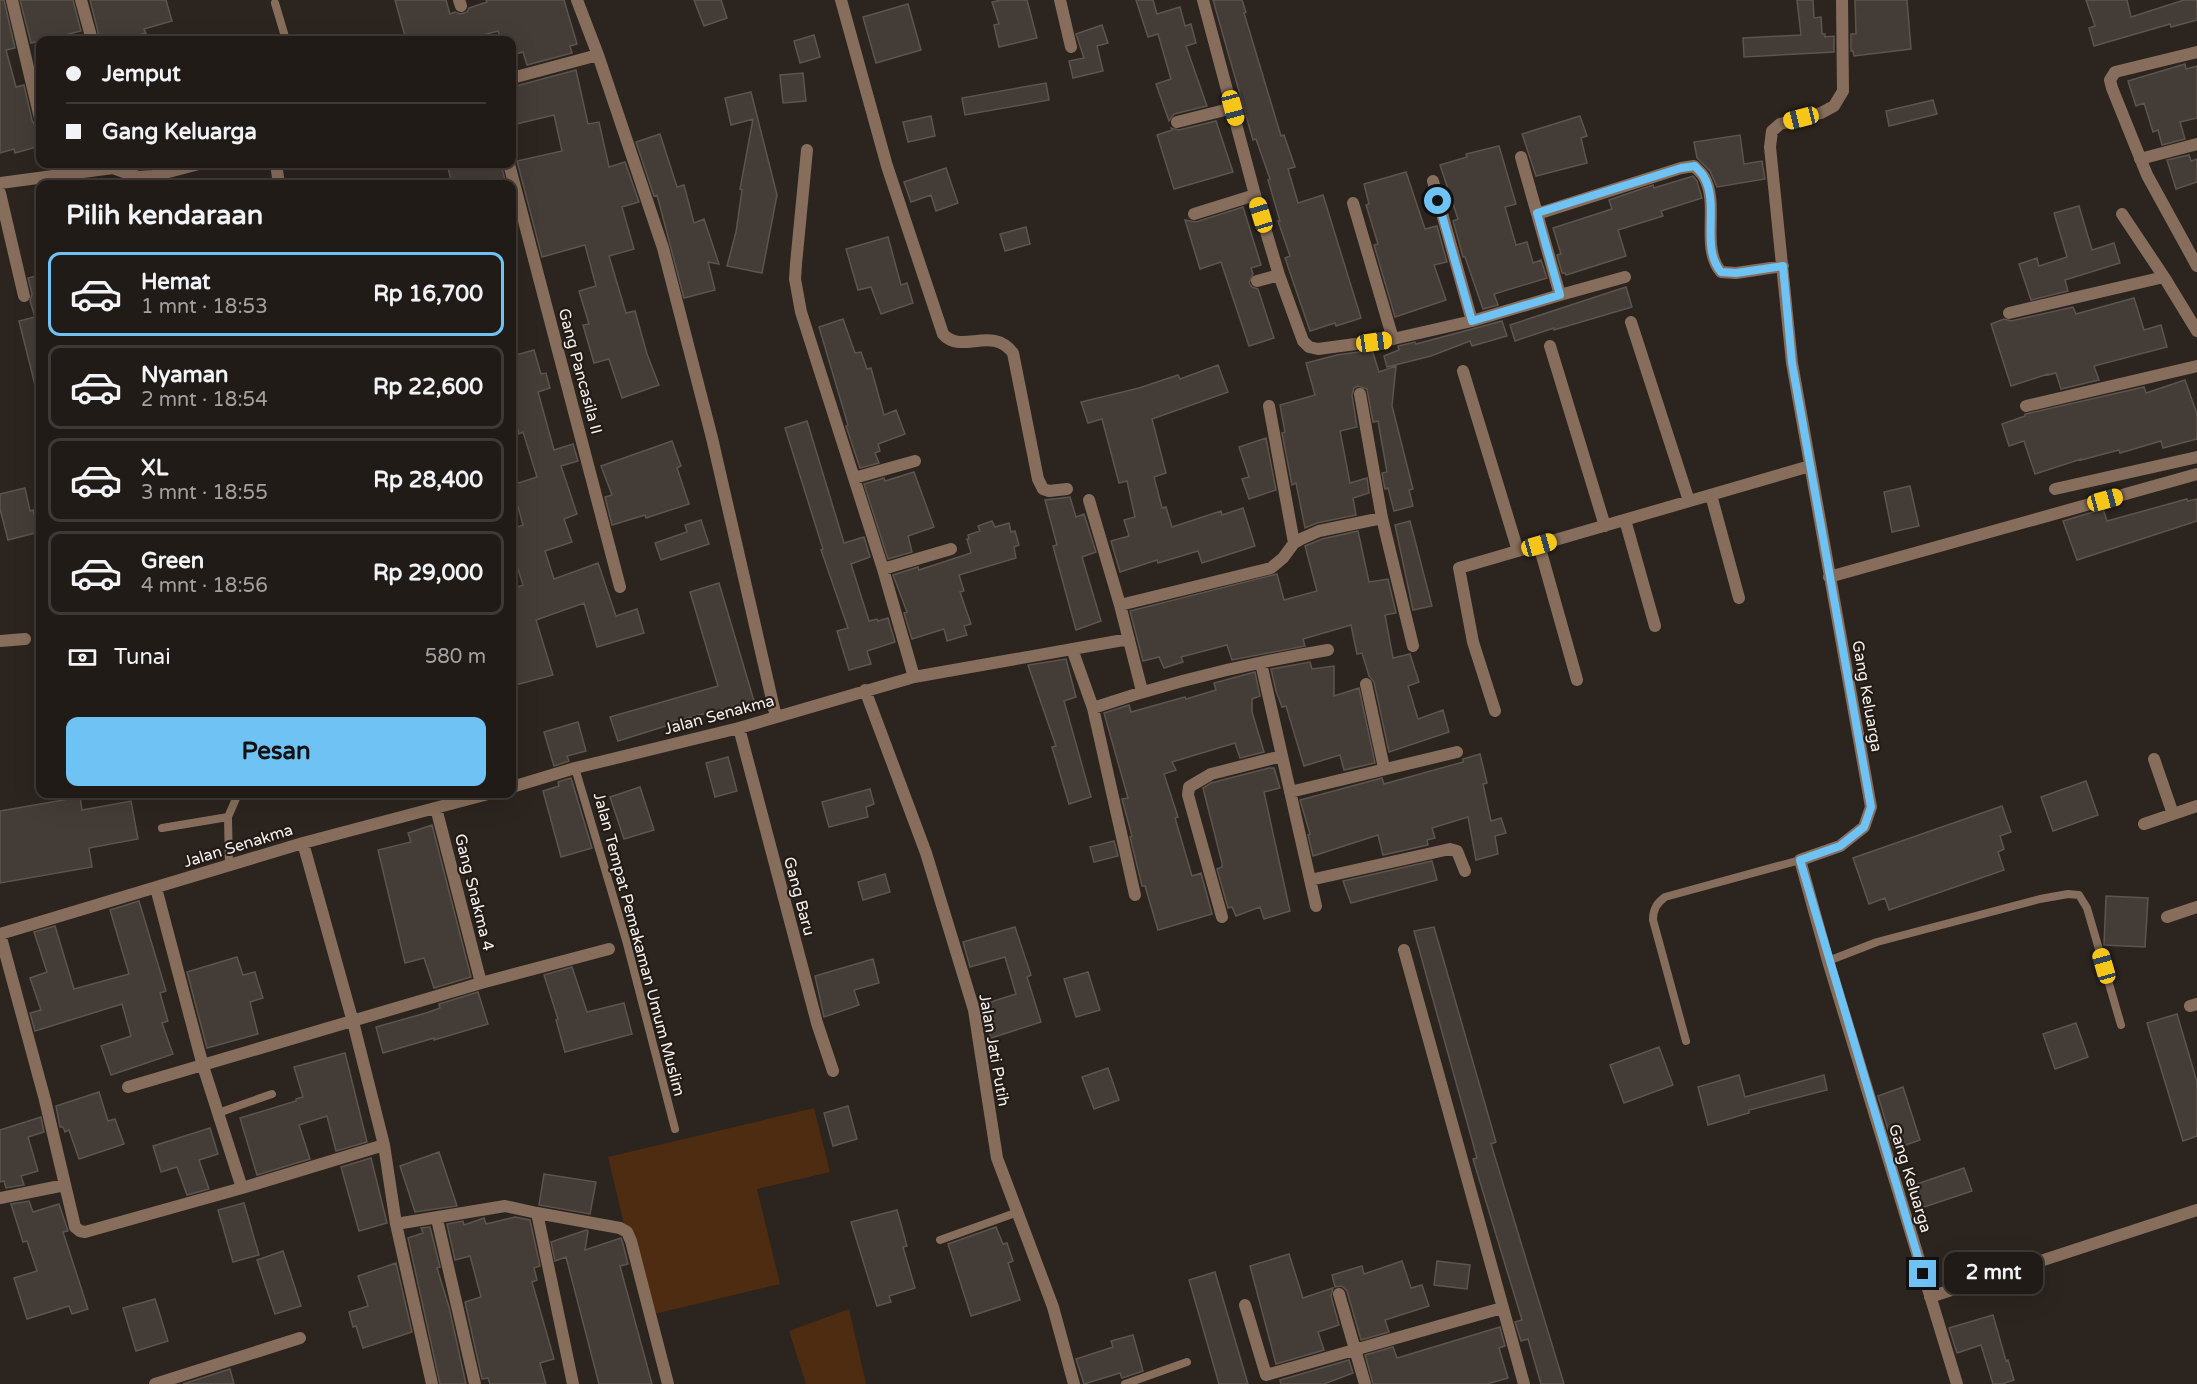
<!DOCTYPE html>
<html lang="id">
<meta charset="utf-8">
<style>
body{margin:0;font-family:"Varela Round",sans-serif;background:#2d2824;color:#f1f3f6;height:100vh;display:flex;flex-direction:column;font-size:22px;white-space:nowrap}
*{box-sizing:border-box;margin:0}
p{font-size:20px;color:#a2a1a1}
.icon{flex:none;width:33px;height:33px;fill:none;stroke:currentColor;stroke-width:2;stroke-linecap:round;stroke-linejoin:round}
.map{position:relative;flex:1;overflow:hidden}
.side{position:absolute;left:36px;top:180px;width:480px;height:618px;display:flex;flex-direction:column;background:#211b17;border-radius:12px;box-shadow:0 6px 24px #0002,0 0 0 2px #3e3936}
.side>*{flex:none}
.banner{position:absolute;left:36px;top:36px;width:480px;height:132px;border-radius:12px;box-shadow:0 6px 24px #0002,0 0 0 2px #3e3936;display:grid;align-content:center;height:132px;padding:0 30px;background:#211b17}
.end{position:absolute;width:27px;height:27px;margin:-14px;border:8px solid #6fc2f4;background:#111;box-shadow:0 0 0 3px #111}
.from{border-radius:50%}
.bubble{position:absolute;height:42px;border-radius:12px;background:#211b17;box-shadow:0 6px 24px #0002,0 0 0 2px #3e3936;font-size:20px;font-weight:700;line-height:42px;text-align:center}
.car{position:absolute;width:18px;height:36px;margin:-18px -9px;border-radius:8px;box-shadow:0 0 4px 2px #0007;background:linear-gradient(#f5c518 24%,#345 0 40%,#f5c518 0 76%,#345 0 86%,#f5c518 0)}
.banner b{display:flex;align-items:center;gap:21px;height:57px;font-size:22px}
.banner b+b{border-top:2px solid #3e3936}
.banner i{width:15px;height:15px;background:#f1f3f6}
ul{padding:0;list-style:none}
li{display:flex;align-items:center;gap:18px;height:84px;margin:0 12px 9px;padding:0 18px;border:3px solid #3e3936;border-radius:12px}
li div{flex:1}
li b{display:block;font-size:22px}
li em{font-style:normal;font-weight:700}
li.current{border-color:#6fc2f4}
li>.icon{width:54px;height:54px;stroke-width:1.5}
h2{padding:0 30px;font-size:27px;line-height:72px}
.pay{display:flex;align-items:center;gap:15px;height:66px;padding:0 30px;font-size:22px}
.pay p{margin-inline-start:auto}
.button{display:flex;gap:12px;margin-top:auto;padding:12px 30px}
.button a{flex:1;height:69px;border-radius:12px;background:#6fc2f4;color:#111;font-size:24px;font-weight:700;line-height:69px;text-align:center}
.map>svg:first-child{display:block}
</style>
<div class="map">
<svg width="2197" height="1384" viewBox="0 0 2197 1384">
<rect width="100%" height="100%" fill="#2c241f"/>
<path fill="#4d2c12" d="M814 1108 830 1172 757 1189 780 1284 646 1316 608 1157Z
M849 1309 866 1384H806L789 1331Z"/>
<path fill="#443c37" stroke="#5d544e" stroke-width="1.5" d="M0 0H4L15 48 6 50 16 87 24 85 32 120 34 124 40 126V146L15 153 14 149 0 153Z
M20 0H73L81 31 31 43Z
M90 0H166L172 21 144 29 146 33 122 40H100Z
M395 0H446L450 14 455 12 460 14 467 12 469 8 487 2 486 0H564L577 44 570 46 572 53 527 65 523 52 512 55V40H501L498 31 465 40H406Z
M694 0H721L727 18 704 26Z
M1001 0H1027L1037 38 999 47 994 25 999 24 992 2Z
M1136 0H1153L1157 14 1180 7 1185 26 1191 24 1196 43 1186 46 1207 106 1174 114 1169 121 1156 84 1171 79 1158 34 1148 37Z
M1213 0H1242L1246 12 1244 13 1281 136 1284 135 1295 167 1288 169 1298 203 1323 195 1361 318 1336 326 1335 323 1310 331 1285 258 1290 256 1278 221H1280L1268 180 1270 179 1256 139 1253 140Z
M1797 0H1813L1814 18 1821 17 1822 34H1825V37L1834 36V52L1744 57 1743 38 1801 35Z
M1855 0H1907L1911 49 1854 56 1853 51H1851V34H1856Z
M2086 0H2127L2131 17 2184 0H2197V20L2171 27 2170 24 2094 46 2089 28 2095 26Z
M908 4 921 50 876 63 863 17Z
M1102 25 1108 43 1097 46 1103 71 1073 78 1069 61 1084 58 1076 34Z
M814 35 820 57 800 63 794 41Z
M2185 64 2186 69 2197 66V118L2180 122 2185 139 2162 145 2158 130 2153 132 2144 103 2136 106 2128 81Z
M576 70 588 124 599 122 609 167 625 162 639 202 622 207 634 249 609 256 626 313 635 311 647 354 659 385 622 398 609 359 594 363 583 325 589 324 579 291 596 286 585 245 542 257 517 161 562 151 554 115 512 125V87Z
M803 73 806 101 783 103 780 75Z
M1046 83 1049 100 965 115 962 98Z
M751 92 777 195 762 273 727 266 736 232 742 190 740 189 753 119 731 125 725 98Z
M1933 100 1937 114 1889 126 1886 111Z
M931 116 935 136 908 142 903 122Z
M1580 116 1587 136 1581 138 1587 163 1536 176 1522 134Z
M1216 121 1233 172 1174 189 1157 135 1172 130 1171 128 1179 130Z
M660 134 677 187 684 185 694 223 704 219 719 264 708 262 715 290 684 298 657 195 654 196 636 142Z
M1740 135 1744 164 1762 161 1765 179 1717 187 1710 171 1697 158 1694 142Z
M1499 146 1516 204 1505 207 1516 245 1527 242 1533 263 1541 260 1547 278 1494 294 1498 305 1483 309 1465 257H1463L1453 221 1458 219 1440 165 1467 157 1466 154Z
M2189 155 2191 161 2197 159V182L2176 189 2167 160Z
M447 164H501L506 184H452Z
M946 168 958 203 936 211 931 195 911 202 904 182Z
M1406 172 1425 229 1437 226 1447 262 1434 265 1446 300 1395 317 1374 245 1378 244 1366 205 1369 204 1364 184Z
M1693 176 1697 181 1702 198 1661 211 1663 216 1618 230 1626 256 1566 275 1565 273H1562L1557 255 1561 254 1553 228 1612 209 1609 200 1653 185 1654 188Z
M2079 206 2092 250 2114 243 2120 263 2065 280 2068 291 2031 300 2019 264 2037 258 2039 266 2067 257 2054 213Z
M1243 207 1261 265 1251 268 1253 274 1249 283 1252 287 1258 289 1274 338 1249 346 1221 262 1200 269 1185 220 1196 222Z
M1026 227 1030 244 1005 251 1000 234Z
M888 237 901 285 907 283 913 303 881 314 871 287 858 290 846 249Z
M40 275V384L35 385 19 321 35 317 30 301 32 294 28 278Z
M1626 287 1632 307 1554 330V328L1515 341 1510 325Z
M2134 298 2144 330 2161 325 2167 347 2094 366 2099 380 2061 389 2056 373 2048 375V374L2011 386 1991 324 2004 319 2011 321 2073 307 2076 314Z
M843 319 855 353 861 352 867 369 871 368 884 415 896 410 905 434 878 444 880 451 875 453 879 463 860 468 846 426 848 425 819 327Z
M1502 321 1507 336 1472 346 1470 341 1431 356 1387 367 1384 356 1399 350 1398 346 1415 342 1416 344Z
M534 350 541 374 546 373 550 388 538 392 554 450 573 444 578 461 561 466 577 514 564 519 572 542 545 551 554 579 598 563 616 616 637 609 644 633 597 647 584 603 536 620 553 675 512 686V589L523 585 512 550V529L523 525 512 485 537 477 523 432 519 434 512 408V356Z
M1372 350 1379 372 1396 366 1392 406 1413 489 1409 490 1413 506 1394 511 1388 488 1385 489 1382 473 1387 472 1378 421 1373 422 1367 389 1358 386 1354 388 1352 395 1357 427 1340 431 1350 483 1367 478 1369 493 1353 498 1356 515 1317 523 1305 528 1296 483 1292 485 1282 433 1285 432 1280 405 1315 395 1306 363 1337 355Z
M1218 365 1228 392 1152 419 1166 473 1154 477 1162 508 1166 507 1172 527 1221 511 1222 515 1243 508 1255 546 1202 563 1198 551 1158 563 1157 560 1120 572 1111 541 1129 536 1124 520 1135 517 1127 481 1119 483 1102 419 1088 423 1081 402 1139 388 1178 375 1180 379Z
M2185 380 2197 414V439L2163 448 2161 441 2120 453 2119 450 2081 460V459L2035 474 2024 441 2009 446 2002 424 2025 416V414L2144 387 2146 393Z
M807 421 844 543 864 537 870 557 851 564 869 621 877 619 878 621 888 618 895 642 867 651 871 664 849 670 837 631 848 628 821 550 823 549 785 428Z
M1266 438 1276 490 1249 499 1242 479 1249 477 1239 447Z
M672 441 681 466 677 468 689 504 646 518 645 515 612 525 605 497 612 495 601 466Z
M914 472 934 527 908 536 912 552 888 559 864 484 884 478 885 481Z
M1910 486 1919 526 1892 532 1884 492Z
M25 488 30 511 33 510 39 532 8 540 0 509V494Z
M1070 497 1076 517 1084 514 1096 552 1082 557 1101 621 1076 630 1053 546 1057 545 1045 500Z
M2187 499 2188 501 2197 499V521L2077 560 2063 521 2103 509 2107 521Z
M701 520 709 544 661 560 655 543 687 532 685 525Z
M992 521 995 527 1009 523 1011 532 1015 531 1019 545 1014 547 1016 558 959 575 964 591 960 592 971 624 964 626 967 635 947 641 944 629 912 639 904 613 907 612 893 575 918 567 919 570 971 553 967 539H969L968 535 980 531 978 526Z
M1410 521 1432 606 1413 610 1395 525Z
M1358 531 1369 582 1388 579 1396 613 1385 615 1393 658 1410 654 1419 682 1408 686 1418 719 1443 710 1449 732 1389 752 1374 682 1369 676 1362 653 1357 654 1351 625 1303 639 1305 646 1232 660 1227 645 1181 657 1183 662 1164 668 1159 657 1143 661 1130 611 1277 574 1284 600 1317 591 1305 546 1322 539Z
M719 583 754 701 668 723 669 725 618 741 610 717 718 686 690 592Z
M1066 659 1076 697 1064 701 1091 797 1069 804 1052 747 1056 746 1028 665Z
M1310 662 1312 669 1334 666V696L1359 688 1375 763 1344 770 1340 755 1304 766 1286 706 1282 707 1276 691 1271 669Z
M1255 672 1260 696 1252 699V712L1264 752 1240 758 1235 743 1172 762 1176 770 1164 774 1178 817 1175 818 1192 876 1201 873 1212 914 1158 930 1145 886H1142L1130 837 1132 836 1122 799 1128 798 1104 713 1129 705 1131 712 1185 697 1186 699 1216 690 1214 683Z
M578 722 586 751 567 756 569 761 554 766 544 732Z
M1480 754 1487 783 1483 784 1491 821 1501 818 1506 833 1495 836 1498 854 1476 860 1468 817 1432 828 1435 838 1427 840 1428 845 1383 855 1378 835 1313 856 1308 835 1310 834 1300 800 1382 778 1384 784 1463 762V759Z
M728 757 737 791 715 797 706 763Z
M1269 768H1274L1280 788 1264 792 1290 911 1264 919 1260 907 1236 916 1232 907 1228 908 1217 869 1222 867V863L1203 788 1211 783Z
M571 778 592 848 561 857 543 791 559 786 558 782Z
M2086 781 2098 815 2053 831 2041 797Z
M640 787 654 830 624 839 610 797Z
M870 789 874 804 866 807 868 817 829 827 822 802Z
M80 797 82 810 131 801 138 839 89 848 92 867 0 883V811Z
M2002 806 2011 832 2000 836 2004 849 1998 852 2004 870 1889 910 1885 898 1869 904 1853 858Z
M432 825 471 977 434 988 424 958 405 963 378 850 411 842 408 833Z
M1114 841 1118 856 1094 862 1090 847Z
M1432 861 1437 880 1351 903 1343 881Z
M885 874 890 892 863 900 858 882Z
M2106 896 2148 898 2145 947 2104 945Z
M139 901 166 991 160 993 168 1021 162 1023 173 1054 111 1075 101 1046 131 1036 122 1004 35 1031 30 1013 41 1010 30 978 47 972 34 932 55 926 74 989 129 974 110 910Z
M1015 927 1031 975 1027 977 1041 1022 991 1038 981 1005 1016 994 1005 957 970 967 963 942Z
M1434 927 1496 1142 1491 1144 1564 1384H1541L1528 1339 1521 1341 1515 1322 1522 1320 1473 1159 1477 1158 1414 931Z
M237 957 243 975 255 972 263 998 250 1002 258 1034 207 1048 187 972Z
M873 959 879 983 854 990 859 1005 824 1017 815 976Z
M572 967 587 1012 624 1003 632 1034 565 1052 556 1020 558 1019 544 975Z
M1088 972 1100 1010 1076 1017 1064 979Z
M478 992 488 1024 434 1040V1038L383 1053 376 1027 426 1013 440 1008 439 1004Z
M2177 1014 2197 1082V1136L2183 1141 2147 1023Z
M2076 1023 2088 1057 2055 1069 2043 1034Z
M1659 1047 1673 1085 1624 1103 1610 1065Z
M345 1053 367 1142 336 1151 327 1116 299 1125 310 1159 257 1175 240 1118 296 1101V1099L303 1097 294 1067Z
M1108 1068 1119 1100 1094 1109 1082 1077Z
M1739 1075 1745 1097 1824 1075 1827 1090 1749 1110V1113L1708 1125 1698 1087Z
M1903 1087 1920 1140 1894 1149 1878 1096Z
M99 1092 108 1121 115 1119 124 1144 79 1159 69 1130 65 1132 63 1127H60L56 1106Z
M848 1106 857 1139 833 1146 824 1113Z
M41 1117 44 1132 28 1137 38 1171 21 1176 24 1185 6 1188 4 1181 0 1182V1130Z
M210 1128 218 1154 199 1160 209 1189 187 1195 177 1167 161 1172 153 1146Z
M439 1152 457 1206 415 1212 400 1166Z
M371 1158 387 1223 359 1231 341 1167Z
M1964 1168 1972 1191 1915 1210 1908 1187Z
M544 1174 596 1182 590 1214 539 1205Z
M29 1201 33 1212 59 1204 68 1231 63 1232 88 1309 72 1314 69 1306 27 1319 14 1278 37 1271 27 1241 23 1242 11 1204Z
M244 1203 259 1255 233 1262 218 1210Z
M897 1210 907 1246 903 1247 915 1288 889 1296 891 1302 877 1306 851 1222Z
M515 1217 530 1220 540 1266 534 1268 537 1280 532 1282 554 1359 540 1363 546 1384H490L488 1378 482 1379 465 1302 481 1297 470 1256 455 1260 447 1224 463 1221 464 1225 484 1218 486 1224Z
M430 1227 440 1267 437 1268 449 1307 466 1384H440L408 1238 423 1233 421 1228Z
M996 1227 1003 1244 1007 1243 1013 1261 1008 1263 1020 1300 971 1316 948 1244Z
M586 1230 588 1231 585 1250 621 1238 623 1244 628 1264 620 1266 652 1384H599L566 1257 555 1261 551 1242Z
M283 1251 301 1306 275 1314 257 1260Z
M1289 1254 1303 1298 1333 1288 1331 1296 1339 1325 1318 1332 1324 1350 1276 1364 1250 1266Z
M1402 1261 1411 1288 1422 1285 1429 1306 1385 1320 1389 1332 1361 1340 1347 1291 1342 1286 1335 1287 1332 1275 1362 1266 1364 1274Z
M1437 1261 1470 1265 1467 1289 1434 1285Z
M396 1263 412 1332 363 1348 356 1326 353 1327 349 1312 368 1306 358 1276Z
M1215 1272 1248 1384H1219L1189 1280Z
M155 1299 168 1341 136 1351 123 1308Z
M1993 1315 2006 1361 2008 1360 2014 1380 2002 1384H1993L1981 1345 1957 1353 1949 1328Z
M1500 1327 1505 1346 1499 1348 1508 1378 1487 1384H1373L1365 1355 1393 1347 1397 1358Z
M1133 1335 1143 1371 1122 1378 1120 1373 1084 1384 1076 1359 1113 1347 1111 1341Z
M1349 1360 1353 1373 1324 1384H1281L1280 1380Z
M230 1369 234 1384H183Z"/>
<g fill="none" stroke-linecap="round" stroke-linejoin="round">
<path stroke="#876e5c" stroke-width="8" d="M275 3 286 40
M575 768 626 940 675 1129
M162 828 228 817
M229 866 228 817 238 794
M1828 961 1877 942 2040 899 2068 894 2079 895 2087 908 2121 1025
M1686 1041 1653 920C1653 909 1657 903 1665 897L1800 860
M218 1113 272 1094
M940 1240 1018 1212
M1125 1384 1187 1362"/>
<path stroke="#876e5c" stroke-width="12" d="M12 0 40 118
M81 0 92 40
M459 0 461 6
M577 0 598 55 663 248 712 438 776 717
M841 0 887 166 943 334C961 355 992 325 1013 353L1038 479 1043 489 1049 491 1067 489
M1060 0 1071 47
M1203 0 1255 195 1279 275 1303 341 1309 347 1318 349 1393 339 1472 321 1560 295 1521 157
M1842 0 1843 91 1834 106 1821 113 1780 124 1772 131 1770 147 1792 363 1871 807 1864 827 1840 846 1800 860 1828 961 1957 1384
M2197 52 2115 72 2110 80 2112 88 2147 175 2197 266
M512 78 598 55
M1177 122 1233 108
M807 150 796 264 795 279 801 312 883 569 914 677
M2140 159 2197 144
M276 164 279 184
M509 164 620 587
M1433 181 1472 321
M0 183 113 168 138 177 153 176 199 164
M0 193 24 296
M1353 203 1393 339
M1194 214 1255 195
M1537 214 1681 168 1694 166C1697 169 1702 173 1704 177 1720 205 1700 247 1721 272L1736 273 1783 266
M2122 214 2164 277 2197 331
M1257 281 1279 275
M1560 295 1625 277
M2009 313 2164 277
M1631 322 1689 501
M1550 346 1605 526
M1463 371 1518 551
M1360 394 1382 518 1413 646
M1269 406 1294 543
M2026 406 2197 366
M854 478 915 461
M2055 489 2197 457
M1711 495 1739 598
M1089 500 1120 605 1142 691
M1625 520 1655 626
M1539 545 1577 680
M883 569 951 549
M1829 577 2197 474
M1120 605 1271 568 1283 558 1294 543 1301 539 1319 531 1382 518
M0 641 25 639
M1072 649 1093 708 1135 895
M1261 663 1316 906
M1366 684 1384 768
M865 690 926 853 974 1010 997 1158 1053 1307 1074 1384
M1093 708C1170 682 1249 663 1328 650
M1495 711 1473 642 1459 568 1810 466
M739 728 817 1023 833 1071
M2154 759 2173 814
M512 787 575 768 739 728 914 677 1129 639
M1290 792 1457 752
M436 808 481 983
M2144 824 2197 806
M303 843 353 1022 384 1145 396 1224 432 1384
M1310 880 1450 849 1457 851 1465 871
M156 888 203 1066 242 1188 384 1145
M1222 917 1188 795 1189 787 1211 774 1282 756
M2167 917 2197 907
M1404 950 1524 1384
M2190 1006 2197 1004
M128 1087 481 983 609 949
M242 1188 85 1232 80 1231 75 1227 45 1100 0 934 303 843 488 794
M0 1198 65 1185
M537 1213 620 1228 627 1232 631 1241 668 1384
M437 1219 475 1384
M396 1224 505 1206 537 1213 573 1384
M1339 1294 1365 1384
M1930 1297 2197 1210
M1245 1305 1266 1375 1502 1308
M155 1384 300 1338"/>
</g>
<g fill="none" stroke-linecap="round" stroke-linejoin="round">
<path stroke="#6fc2f4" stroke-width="8" d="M1438 201 1472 321 1560 295 1537 213 1681 168 1695 166C1697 169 1702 173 1704 177 1720 205 1700 247 1721 272L1736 273 1783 266 1792 363 1871 807 1864 827 1840 846 1800 860 1923 1274"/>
</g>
<g text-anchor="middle" stroke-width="4.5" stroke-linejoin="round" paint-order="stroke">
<g font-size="16" fill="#f6f1ee" stroke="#221b16">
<text transform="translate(581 371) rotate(75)" y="6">Gang Pancasila II</text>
<text transform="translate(1868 696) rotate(80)" y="6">Gang Keluarga</text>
<text transform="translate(719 714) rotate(-15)" y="6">Jalan Senakma</text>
<text transform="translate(238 845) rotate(-17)" y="6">Jalan Senakma</text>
<text transform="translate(475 892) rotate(76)" y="6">Gang Snakma 4</text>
<text transform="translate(800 896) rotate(75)" y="6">Gang Baru</text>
<text transform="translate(640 944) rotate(75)" y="6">Jalan Tempat Pemakaman Umum Muslim</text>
<text transform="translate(995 1050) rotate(80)" y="6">Jalan Jati Putih</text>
<text transform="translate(1911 1178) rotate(73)" y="6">Gang Keluarga</text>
</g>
</g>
</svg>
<i class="end from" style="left:1438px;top:201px"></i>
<i class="end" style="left:1923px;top:1274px"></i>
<div class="bubble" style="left:1944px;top:1252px;width:99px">2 mnt</div>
<i class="car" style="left:1233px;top:108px;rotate:165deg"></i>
<i class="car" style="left:1801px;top:118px;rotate:256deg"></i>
<i class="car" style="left:1261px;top:215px;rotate:343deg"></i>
<i class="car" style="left:1374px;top:342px;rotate:82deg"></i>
<i class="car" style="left:2105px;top:500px;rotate:75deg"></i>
<i class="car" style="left:1539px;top:545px;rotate:74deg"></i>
<i class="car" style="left:2104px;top:966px;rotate:344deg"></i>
<div class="banner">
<b><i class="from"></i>Jemput</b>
<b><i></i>Gang Keluarga</b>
</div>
<section class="side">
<h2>Pilih kendaraan</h2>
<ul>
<li class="current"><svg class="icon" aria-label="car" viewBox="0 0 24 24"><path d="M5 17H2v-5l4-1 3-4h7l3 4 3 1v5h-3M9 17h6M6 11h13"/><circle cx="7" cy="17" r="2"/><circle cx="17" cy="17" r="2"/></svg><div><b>Hemat</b><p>1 mnt · 18:53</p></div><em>Rp 16,700</em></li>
<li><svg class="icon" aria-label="car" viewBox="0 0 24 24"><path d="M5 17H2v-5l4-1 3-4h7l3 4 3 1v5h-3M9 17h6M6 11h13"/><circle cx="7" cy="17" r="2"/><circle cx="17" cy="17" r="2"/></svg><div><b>Nyaman</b><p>2 mnt · 18:54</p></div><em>Rp 22,600</em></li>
<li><svg class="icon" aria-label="car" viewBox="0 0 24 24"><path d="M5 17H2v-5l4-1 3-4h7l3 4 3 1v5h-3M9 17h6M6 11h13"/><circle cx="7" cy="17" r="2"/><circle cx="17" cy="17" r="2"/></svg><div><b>XL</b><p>3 mnt · 18:55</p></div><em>Rp 28,400</em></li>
<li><svg class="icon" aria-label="car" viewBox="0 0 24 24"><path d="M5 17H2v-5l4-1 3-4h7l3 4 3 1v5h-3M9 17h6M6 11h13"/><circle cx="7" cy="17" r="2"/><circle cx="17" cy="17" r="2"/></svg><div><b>Green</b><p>4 mnt · 18:56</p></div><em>Rp 29,000</em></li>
</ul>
<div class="pay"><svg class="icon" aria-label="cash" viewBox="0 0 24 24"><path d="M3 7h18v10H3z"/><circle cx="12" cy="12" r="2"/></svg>Tunai<p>580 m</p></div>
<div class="button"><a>Pesan</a></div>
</section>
</div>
